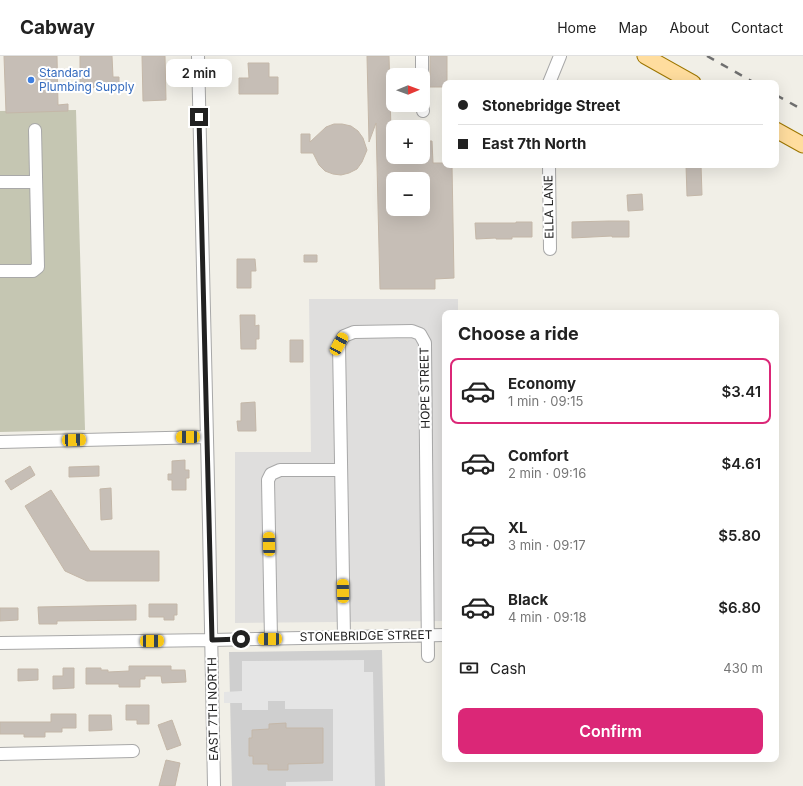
<!DOCTYPE html>
<meta charset="utf-8">
<style>
body{margin:0;font-family:Inter,sans-serif;background:#f2f2f2;color:#222;height:100vh;display:flex;flex-direction:column;font-size:15px;white-space:nowrap}
*{box-sizing:border-box;margin:0}
p{font-size:13px;color:#767676}
.icon{flex:none;width:22px;height:22px;fill:none;stroke:currentColor;stroke-width:2;stroke-linecap:round;stroke-linejoin:round}
.map{position:relative;flex:1;overflow:hidden}
.drawer{position:absolute;left:442px;top:254px;width:337px;height:452px;display:flex;flex-direction:column;background:#fff;border-radius:8px;box-shadow:0 4px 16px #0002}
.drawer>*{flex:none}
.banner{position:absolute;left:442px;top:24px;width:337px;height:88px;border-radius:8px;box-shadow:0 4px 16px #0002;display:grid;align-content:center;height:88px;padding:0 16px;background:#fff}
.needle{width:26px;rotate:89deg}
.fabs{position:absolute;left:386px;top:12px;display:grid;gap:8px}
.fabs a{display:grid;place-items:center;width:44px;height:44px;border-radius:8px;background:#fff;box-shadow:0 4px 16px #0002;font-size:20px}
.end{position:absolute;width:18px;height:18px;margin:-9px;border:5px solid #212121;background:#fff;box-shadow:0 0 0 2px #fff}
.from{border-radius:50%}
.bubble{position:absolute;height:28px;border-radius:8px;background:#fff;box-shadow:0 4px 16px #0002;font-size:13px;font-weight:600;line-height:28px;text-align:center}
.car{position:absolute;width:12px;height:24px;margin:-12px -6px;border-radius:5px;box-shadow:0 0 3px 1px #0007;background:linear-gradient(#f5c518 24%,#345 0 40%,#f5c518 0 76%,#345 0 86%,#f5c518 0)}
.banner b{display:flex;align-items:center;gap:14px;height:38px;font-size:15px}
.banner b+b{border-top:1px solid #e0e0e0}
.banner i{width:10px;height:10px;background:#222}
ul{padding:0;list-style:none}
li{display:flex;align-items:center;gap:12px;height:66px;margin:0 8px 6px;padding:0 8px;border:2px solid transparent;border-radius:8px}
li div{flex:1}
li b{display:block;font-size:15px}
li em{font-style:normal;font-weight:600}
li.on{border-color:#db2777}
li>.icon{width:36px;height:36px;stroke-width:1.5}
h2{padding:0 16px;font-size:18px;line-height:48px}
.pay{display:flex;align-items:center;gap:10px;height:44px;padding:0 16px;font-size:15px}
.pay p{margin-inline-start:auto}
.primary-button{display:flex;gap:8px;margin-top:auto;padding:8px 16px}
.primary-button a{flex:1;height:46px;border-radius:8px;background:#db2777;color:#fff;font-size:16px;font-weight:600;line-height:46px;text-align:center}
header{display:flex;align-items:center;gap:24px;box-sizing:border-box;height:56px;padding:0 20px;background:#fff;border-bottom:1px solid #e0e0e0}
header strong{font-size:19px}
nav{display:flex;gap:22px;margin-inline-start:auto;font-size:14px}
.map>svg:first-child{display:block}
</style>
<header>
<strong>Cabway</strong>
<nav><a>Home</a><a>Map</a><a>About</a><a>Contact</a></nav>
</header>
<div class="map">
<svg width="803" height="730" viewBox="0 0 803 730">
<rect width="100%" height="100%" fill="#f1efe7"/>
<path fill="#dfdedd" d="M309 243H458V257H445V565L235 567V396H311Z"/>
<path fill="#cfcfcf" d="M382 594 385 730H232L229 596Z"/>
<path fill="#c5c6b2" d="M76 54 85 374 0 376V55Z"/>
<path fill="#e5e5e5" d="M364 604V616H373L375 730H286V726L333 725V653H285V645H268V654H242V647H224V636L242 635V605Z"/>
<path fill="#c6beb6" stroke="#c4b7a8" fill-rule="evenodd" d="M4 0H57L58 49 68 48V55L6 57Z
M80 0H112L113 21H119V31L80 32Z
M142 0H165L166 44 143 45Z
M367 0H389L391 74H390L391 101H423V85H432L433 107H445V109H452L454 222 435 223V233H380L376 67 369 86ZM391 123H423V153H392Z
M430 0H447V27H445V31H427V24L430 19Z
M248 7H269V21H278V38H239V22H249Z
M334 68H342L351 70 358 75 363 82 367 94 362 106 357 113 349 117 341 119 333 118 325 115 319 109 313 97H301V78H310V86L326 71Z
M686 109H701L702 139 687 140Z
M642 138 643 154 628 155 627 139Z
M609 165H629V181H612V180L572 182V166Z
M516 166H532V181H512V183H496V182L476 183 475 167H516Z
M304 199H317V206H304Z
M237 203H255L256 215H251V232H237Z
M240 259H255V270L259 269V283H256V293H241Z
M290 284H303V306H290Z
M255 346 256 375H238L237 365H241V347Z
M185 404V414H189V422H186V434H172V424H168V418H172V405Z
M30 410 35 419 11 434 5 425Z
M99 410V420L69 421V411Z
M111 432 112 463 101 464 100 433Z
M51 434 90 495H159V525H87L65 515 25 450Z
M149 548H177V559H174V564H164V561H149Z
M136 549V564L57 565V568H39L38 551Z
M0 552H18V564L0 565Z
M129 610H171V614H185L186 626 162 627 161 620H145V623H140V631H119V628H86V612H101V614H108V616L129 615Z
M63 612H74V632L53 633V620H63Z
M18 613H38V624L18 625Z
M126 649H149V668H137V664H126Z
M51 658H76V672H62V676H45V681H24V678H0V666H51Z
M89 659H111L112 674 89 675Z
M172 664 181 689 167 694 158 669Z
M286 667V672H323V707L288 708V714H268V708H253V700H249V682H252V674L269 673V668Z
M166 704 180 707 175 730H159Z"/>
<g fill="none" stroke-linecap="round" stroke-linejoin="round">
<defs>
<path id="minor" d="M198 0 209 468 214 730
M422 0V19
M549 27 560 0
M422 49 423 55
M549 109 550 193
M0 126H36
M0 215H33L38 211 35 74
M0 386 207 381
M344 581 339 288 344 280 354 276 412 275 420 278 425 287 428 600
M271 583 268 424 271 418 280 414H341
M0 587 212 584 445 579
M0 698 133 695"/>
<path id="major" d="M645 0 693 27
M776 74 803 89"/>
</defs>
<use href="#minor" stroke="#a8a8a8" stroke-width="14"/>
<use href="#major" stroke="#9d7600" stroke-width="17"/>
<use href="#minor" stroke="#fff" stroke-width="12"/>
<use href="#major" stroke="#ffdd9e" stroke-width="15"/>
<path stroke="#6f6f6f" stroke-width="2.5" stroke-dasharray="8 8" stroke-linecap="butt" d="M707 0 755 27
M776 39 803 54"/>
</g>
<g fill="none" stroke-linecap="round" stroke-linejoin="round">
<path stroke="#212121" stroke-width="5" d="M199 61 212 584 241 583"/>
</g>
<circle fill="#3f7fe0" stroke="#fff" stroke-width="1.5" cx="31" cy="24" r="4"/>
<g text-anchor="middle" stroke-width="4" stroke-linejoin="round" paint-order="stroke">
<g font-size="12" fill="#366cbe" stroke="#fff" text-anchor="start">
<text x="39" y="21">Standard<tspan x="39" dy="14">Plumbing Supply</tspan></text>
</g>
<g font-size="12" fill="#212121" stroke="#fff">
<text transform="translate(549 151) rotate(-91)" y="4">ELLA LANE</text>
<text transform="translate(425 332) rotate(-91)" y="4">HOPE STREET</text>
<text transform="translate(366 580) rotate(-1)" y="4">STONEBRIDGE STREET</text>
<text transform="translate(213 653) rotate(-91)" y="4">EAST 7TH NORTH</text>
</g>
</g>
</svg>
<div class="fabs">
<a><svg class="needle" viewBox="-14 -14 28 28"><path d="M0-13l5 13h-10z" fill="#e53935"/><path d="M0 13l5-13h-10z" fill="#767676"/></svg></a>
<a>+</a>
<a>−</a>
</div>
<i class="end from" style="left:241px;top:583px"></i>
<i class="end" style="left:199px;top:61px"></i>
<div class="bubble" style="left:166px;top:3px;width:66px">2 min</div>
<i class="car" style="left:339px;top:288px;rotate:29deg"></i>
<i class="car" style="left:188px;top:381px;rotate:269deg"></i>
<i class="car" style="left:74px;top:384px;rotate:88deg"></i>
<i class="car" style="left:269px;top:488px;rotate:359deg"></i>
<i class="car" style="left:343px;top:535px;rotate:359deg"></i>
<i class="car" style="left:270px;top:583px;rotate:269deg"></i>
<i class="car" style="left:152px;top:585px;rotate:89deg"></i>
<div class="banner">
<b><i class="from"></i>Stonebridge Street</b>
<b><i></i>East 7th North</b>
</div>
<section class="drawer">
<h2>Choose a ride</h2>
<ul>
<li class="on"><svg class="icon" aria-label="car" viewBox="0 0 24 24"><path d="M5 17H2v-5l4-1 3-4h7l3 4 3 1v5h-3M9 17h6M6 11h13"/><circle cx="7" cy="17" r="2"/><circle cx="17" cy="17" r="2"/></svg><div><b>Economy</b><p>1 min · 09:15</p></div><em>$3.41</em></li>
<li><svg class="icon" aria-label="car" viewBox="0 0 24 24"><path d="M5 17H2v-5l4-1 3-4h7l3 4 3 1v5h-3M9 17h6M6 11h13"/><circle cx="7" cy="17" r="2"/><circle cx="17" cy="17" r="2"/></svg><div><b>Comfort</b><p>2 min · 09:16</p></div><em>$4.61</em></li>
<li><svg class="icon" aria-label="car" viewBox="0 0 24 24"><path d="M5 17H2v-5l4-1 3-4h7l3 4 3 1v5h-3M9 17h6M6 11h13"/><circle cx="7" cy="17" r="2"/><circle cx="17" cy="17" r="2"/></svg><div><b>XL</b><p>3 min · 09:17</p></div><em>$5.80</em></li>
<li><svg class="icon" aria-label="car" viewBox="0 0 24 24"><path d="M5 17H2v-5l4-1 3-4h7l3 4 3 1v5h-3M9 17h6M6 11h13"/><circle cx="7" cy="17" r="2"/><circle cx="17" cy="17" r="2"/></svg><div><b>Black</b><p>4 min · 09:18</p></div><em>$6.80</em></li>
</ul>
<div class="pay"><svg class="icon" aria-label="cash" viewBox="0 0 24 24"><path d="M3 7h18v10H3z"/><circle cx="12" cy="12" r="2"/></svg>Cash<p>430 m</p></div>
<div class="primary-button"><a>Confirm</a></div>
</section>
</div>
